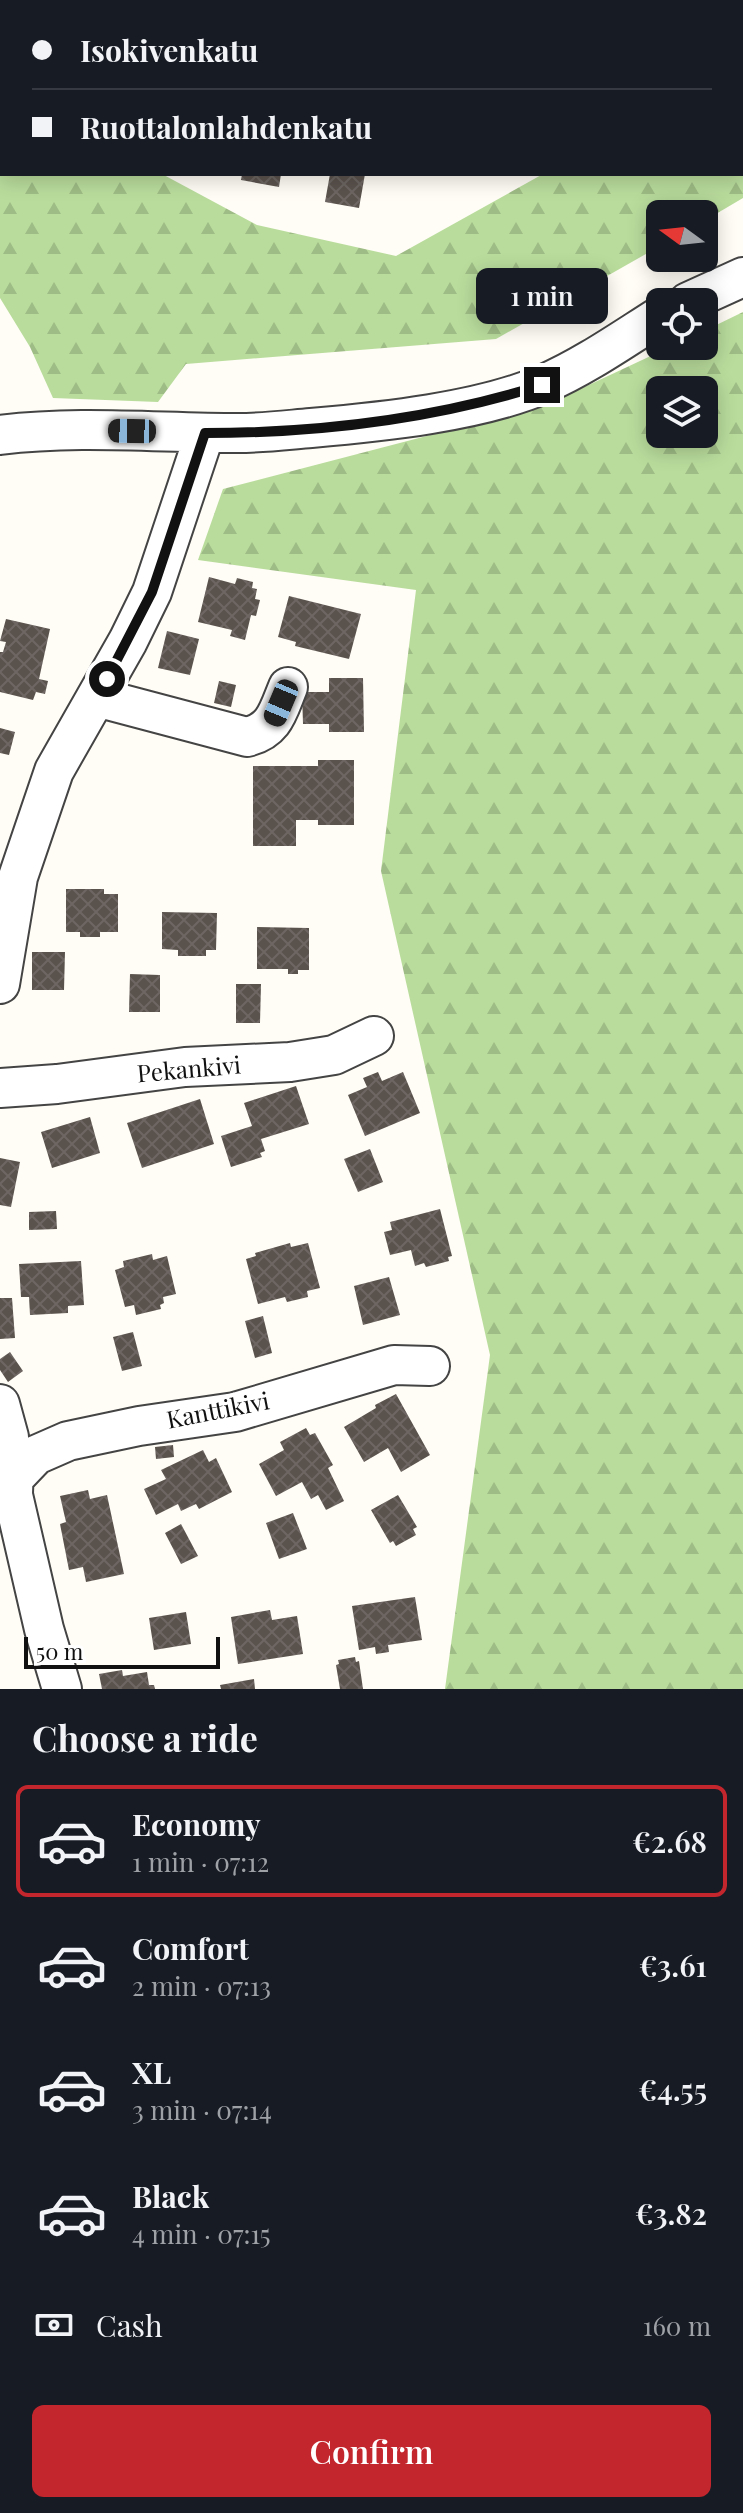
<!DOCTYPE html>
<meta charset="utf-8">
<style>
body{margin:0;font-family:"Playfair Display",serif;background:#242831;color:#f1f3f6;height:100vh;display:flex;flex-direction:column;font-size:30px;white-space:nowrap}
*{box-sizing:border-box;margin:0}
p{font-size:26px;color:#9ea1a6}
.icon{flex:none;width:44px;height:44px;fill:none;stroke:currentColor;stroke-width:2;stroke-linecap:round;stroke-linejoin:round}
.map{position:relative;height:1689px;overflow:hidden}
.details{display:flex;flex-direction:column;background:#171b24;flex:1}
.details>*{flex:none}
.hud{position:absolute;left:0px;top:0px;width:744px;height:176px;box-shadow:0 4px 20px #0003;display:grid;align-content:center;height:176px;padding:0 32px;background:#171b24}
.needle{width:52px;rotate:285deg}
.tools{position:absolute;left:646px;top:200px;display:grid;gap:16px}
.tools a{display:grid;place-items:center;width:72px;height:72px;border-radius:12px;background:#171b24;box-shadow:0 4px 20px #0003;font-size:40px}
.scale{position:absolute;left:24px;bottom:20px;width:196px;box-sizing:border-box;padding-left:8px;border:4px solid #111;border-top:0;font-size:22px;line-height:28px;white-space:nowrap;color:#111;-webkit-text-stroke:6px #fff;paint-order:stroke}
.end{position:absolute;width:36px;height:36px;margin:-18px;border:10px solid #111;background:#fff;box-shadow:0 0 0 4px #fff}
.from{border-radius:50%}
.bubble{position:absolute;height:56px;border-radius:12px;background:#171b24;box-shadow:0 4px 20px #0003;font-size:26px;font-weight:600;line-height:56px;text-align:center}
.car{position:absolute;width:24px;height:48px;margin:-24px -12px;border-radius:10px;box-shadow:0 0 6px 2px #0007;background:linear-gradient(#222 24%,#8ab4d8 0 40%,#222 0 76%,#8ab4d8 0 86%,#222 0)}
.hud b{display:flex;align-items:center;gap:28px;height:76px;font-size:30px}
.hud b+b{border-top:2px solid #363941}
.hud i{width:20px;height:20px;background:#f1f3f6}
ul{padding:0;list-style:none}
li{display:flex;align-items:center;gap:24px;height:112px;margin:0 16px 12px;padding:0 16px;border:4px solid transparent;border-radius:12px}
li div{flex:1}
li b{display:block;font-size:30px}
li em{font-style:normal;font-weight:600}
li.selected{border-color:#c4262e}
li>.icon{width:72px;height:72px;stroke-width:1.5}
h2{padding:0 32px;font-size:36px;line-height:96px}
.pay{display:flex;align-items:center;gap:20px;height:88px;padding:0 32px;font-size:30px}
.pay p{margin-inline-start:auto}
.button{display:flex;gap:16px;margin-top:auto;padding:16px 32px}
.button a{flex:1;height:92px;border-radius:12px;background:#c4262e;color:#fff;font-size:32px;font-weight:600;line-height:92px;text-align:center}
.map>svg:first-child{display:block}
</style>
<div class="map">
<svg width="743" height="1689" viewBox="0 0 743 1689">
<defs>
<pattern id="forest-firs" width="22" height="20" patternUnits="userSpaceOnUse" patternTransform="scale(2)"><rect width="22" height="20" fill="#b9dc9c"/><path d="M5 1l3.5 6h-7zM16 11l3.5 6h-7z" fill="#9ebc85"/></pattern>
<pattern id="building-cross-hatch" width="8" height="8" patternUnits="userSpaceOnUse" patternTransform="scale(2)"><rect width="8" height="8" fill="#5a524d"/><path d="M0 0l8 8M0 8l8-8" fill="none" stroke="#6d6662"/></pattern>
</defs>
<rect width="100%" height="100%" fill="#fffdf5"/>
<path fill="url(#forest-firs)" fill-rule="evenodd" d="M693 0H743V198L704 221V214H660V246L496 339 186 364 158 402 53 398 30 347 0 298V6L2 8V174H162L257 225 396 256 543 174H742V2H693Z
M743 312V1689H445L490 1355 381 871 416 590 198 560 223 489 546 405 672 346H704V331ZM660 390H704V434H660Z"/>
<path fill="url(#building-cross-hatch)" d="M242 174H281L279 187 241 180Z
M330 174H365L359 208 325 202Z
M209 577 235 584 237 578 253 582 252 588 257 589 255 599 260 600 256 616 251 615 245 640 230 636 232 630 198 622Z
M289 596 361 614 349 659 295 646 296 642 278 637Z
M6 619 50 629 39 679 48 681 45 694 36 692 33 700 0 692V652H3L6 642 0 641Z
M167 631 199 639 190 675 158 668Z
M329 678H363L364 732H329V724H303L302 692H329Z
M219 681 236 685 231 707 214 703Z
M0 728 15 732 9 755 0 753Z
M318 760H354V825H318V820H296V846H253V766H318Z
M66 889H104V894H118V932H100V937H80V932H66Z
M162 912 217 913 216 950H206V956H178V950L162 949Z
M257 927 309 928V970H298V974H288V969H257Z
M32 952H65L64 990H32Z
M130 974 160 975V1012H129Z
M236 984H261L260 1023H236Z
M378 1072 382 1081 403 1072 420 1113 365 1136 348 1095 367 1087 363 1078Z
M296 1086 309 1124 261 1139 265 1151 260 1153 262 1157 231 1167 221 1136 252 1126 244 1103Z
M200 1099 214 1144 142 1168 127 1123Z
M90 1117 100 1153 52 1168 41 1132Z
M370 1149 383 1182 358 1192 344 1159Z
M0 1158 20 1162 11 1207 0 1205Z
M440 1209 452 1256 448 1257 449 1261 426 1267 424 1263 415 1266 411 1250 390 1255 384 1232 392 1230 390 1222Z
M56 1211 57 1229 29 1230V1212Z
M290 1243 291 1247 308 1243 320 1288 307 1291 308 1297 287 1302 285 1297 258 1304 246 1259 256 1256 255 1253Z
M152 1254 153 1260 167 1256 176 1294 163 1297 164 1303 160 1305 161 1309 136 1315 134 1305 125 1307 115 1270 124 1267 123 1261Z
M81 1261 84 1305 68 1306V1313L30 1315 29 1297H21L19 1264Z
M389 1277 400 1315 363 1325 354 1286Z
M0 1298H12L15 1338 0 1339Z
M263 1316 272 1353 255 1358 245 1321Z
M133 1332 142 1366 122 1371 113 1337Z
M10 1352 23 1371 8 1382 0 1370V1359Z
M396 1394 430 1455 401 1472 388 1448 364 1462 344 1427 376 1408 375 1405Z
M306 1428 310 1435 315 1433 333 1465 328 1468 344 1501 326 1510 318 1495 311 1499 302 1482 276 1496 259 1464 284 1450 280 1442Z
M173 1445 174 1457 156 1459 155 1447Z
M203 1450 209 1462 216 1458 232 1492 199 1509 196 1504 181 1511 178 1504 156 1515 144 1489 166 1479 161 1470Z
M88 1490 90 1499 107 1495 124 1574 86 1582 83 1567 69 1570 60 1524 66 1522 60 1496Z
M398 1495 417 1527 413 1529 416 1535 396 1546 393 1541 390 1543 371 1510Z
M293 1513 307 1549 279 1559 266 1523Z
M181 1524 198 1556 181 1564 165 1533Z
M415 1597 422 1640 388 1645 389 1652 376 1654 375 1647 359 1650 352 1606Z
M270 1610 272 1620 297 1616 303 1654 238 1664 231 1617Z
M186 1612 191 1644 154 1650 149 1618Z
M355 1657 356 1662 359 1661 363 1689H340L336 1665 339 1664 338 1660Z
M122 1670 123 1676 147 1672 149 1685H154L155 1689H102L99 1674Z
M254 1679 255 1689H221L220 1685Z"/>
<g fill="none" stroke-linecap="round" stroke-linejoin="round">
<defs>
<path id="minor" d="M226 0 227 2
M509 2 511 0
M688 302 743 277
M0 435C78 425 159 433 238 433 262 433 287 430 311 428 381 422 479 412 544 384 585 366 622 340 660 316
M96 697 247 737C275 730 278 711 288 687
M0 984 18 877 54 771 128 641 152 592 205 433
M0 1088 57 1084 185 1067 290 1062 334 1055 374 1036
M0 1404 9 1437 6 1463
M0 1460C17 1468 13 1479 13 1495L44 1629 62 1689
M15 1477 36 1455 68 1441 139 1426 235 1412 394 1365 430 1366"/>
</defs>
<use href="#minor" stroke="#444" stroke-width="42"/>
<use href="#minor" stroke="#fff" stroke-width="38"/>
</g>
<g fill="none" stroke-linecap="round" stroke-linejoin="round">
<path stroke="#111" stroke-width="10" d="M107 679 152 592 205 433C318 433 434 419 542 385"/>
</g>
<g text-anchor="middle" stroke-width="8" stroke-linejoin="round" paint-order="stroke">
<g font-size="24" fill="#111" stroke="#fff">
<text transform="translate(189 1070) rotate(-5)" y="8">Pekankivi</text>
<text transform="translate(218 1411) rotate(-11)" y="8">Kanttikivi</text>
</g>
</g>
</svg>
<div class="tools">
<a><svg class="needle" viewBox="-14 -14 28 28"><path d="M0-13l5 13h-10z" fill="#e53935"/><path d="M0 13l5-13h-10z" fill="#9ea1a6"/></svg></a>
<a><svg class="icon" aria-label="locate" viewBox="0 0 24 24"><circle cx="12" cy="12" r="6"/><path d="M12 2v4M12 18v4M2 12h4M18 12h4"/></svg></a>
<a><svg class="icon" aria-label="layers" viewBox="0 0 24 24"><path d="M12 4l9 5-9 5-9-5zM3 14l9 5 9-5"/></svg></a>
</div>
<div class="scale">50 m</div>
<i class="end from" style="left:107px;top:679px"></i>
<i class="end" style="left:542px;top:385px"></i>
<div class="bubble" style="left:476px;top:268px;width:132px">1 min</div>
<i class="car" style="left:132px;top:431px;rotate:271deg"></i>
<i class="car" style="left:281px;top:703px;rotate:203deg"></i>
<div class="hud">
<b><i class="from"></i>Isokivenkatu</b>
<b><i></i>Ruottalonlahdenkatu</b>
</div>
</div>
<section class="details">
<h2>Choose a ride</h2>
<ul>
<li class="selected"><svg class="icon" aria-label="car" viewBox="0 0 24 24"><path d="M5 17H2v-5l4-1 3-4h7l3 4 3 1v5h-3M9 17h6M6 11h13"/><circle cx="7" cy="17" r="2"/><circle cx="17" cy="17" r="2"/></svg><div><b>Economy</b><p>1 min · 07:12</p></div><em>€2.68</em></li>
<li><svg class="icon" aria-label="car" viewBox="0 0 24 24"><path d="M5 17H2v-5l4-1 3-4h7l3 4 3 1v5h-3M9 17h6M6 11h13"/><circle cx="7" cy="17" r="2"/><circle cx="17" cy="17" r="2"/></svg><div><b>Comfort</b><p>2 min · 07:13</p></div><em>€3.61</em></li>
<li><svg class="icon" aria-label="car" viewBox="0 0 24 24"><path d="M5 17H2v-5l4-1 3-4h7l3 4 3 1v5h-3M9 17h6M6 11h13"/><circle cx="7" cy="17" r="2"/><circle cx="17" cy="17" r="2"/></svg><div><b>XL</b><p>3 min · 07:14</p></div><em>€4.55</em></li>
<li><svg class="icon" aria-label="car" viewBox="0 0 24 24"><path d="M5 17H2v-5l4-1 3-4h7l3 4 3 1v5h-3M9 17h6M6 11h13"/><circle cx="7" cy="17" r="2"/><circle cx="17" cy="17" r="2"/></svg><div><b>Black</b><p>4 min · 07:15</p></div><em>€3.82</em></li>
</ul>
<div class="pay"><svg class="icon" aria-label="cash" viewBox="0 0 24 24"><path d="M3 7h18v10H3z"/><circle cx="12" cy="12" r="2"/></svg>Cash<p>160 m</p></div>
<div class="button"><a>Confirm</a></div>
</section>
